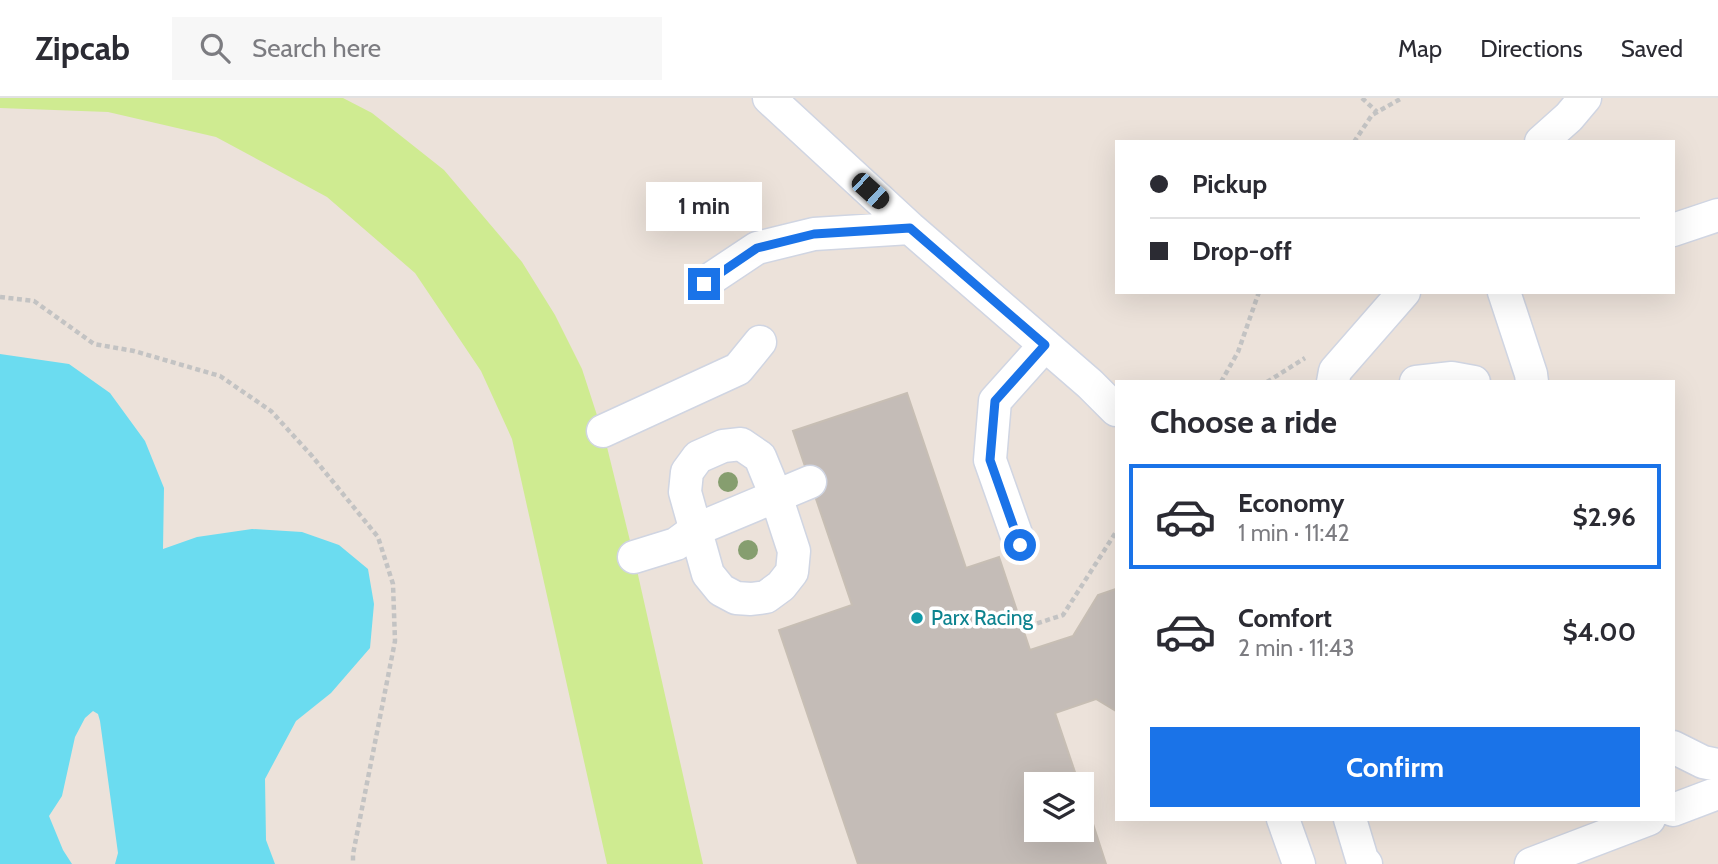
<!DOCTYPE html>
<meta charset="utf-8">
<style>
body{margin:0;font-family:Cabin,sans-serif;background:#f7f7f7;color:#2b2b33;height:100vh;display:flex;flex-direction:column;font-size:26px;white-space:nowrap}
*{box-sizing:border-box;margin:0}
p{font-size:23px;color:#7c7c81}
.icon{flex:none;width:38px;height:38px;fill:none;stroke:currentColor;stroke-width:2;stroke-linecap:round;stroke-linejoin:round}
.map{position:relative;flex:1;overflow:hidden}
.panel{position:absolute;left:1115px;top:282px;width:560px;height:441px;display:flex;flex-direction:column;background:#fff;border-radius:0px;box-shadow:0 7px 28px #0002}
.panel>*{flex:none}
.top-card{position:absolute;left:1115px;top:42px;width:560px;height:154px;border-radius:0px;box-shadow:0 7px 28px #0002;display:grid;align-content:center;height:154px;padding:0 35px;background:#fff}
.fabs{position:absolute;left:1024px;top:674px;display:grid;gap:14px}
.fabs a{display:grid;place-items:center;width:70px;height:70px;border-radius:0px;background:#fff;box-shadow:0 7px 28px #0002;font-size:35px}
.end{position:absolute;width:32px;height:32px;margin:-16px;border:9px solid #1a73e8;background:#fff;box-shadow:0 0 0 4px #fff}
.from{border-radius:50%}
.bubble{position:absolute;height:49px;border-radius:0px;background:#fff;box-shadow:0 7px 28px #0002;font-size:23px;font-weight:700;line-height:49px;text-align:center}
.car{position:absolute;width:21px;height:42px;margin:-21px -10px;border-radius:9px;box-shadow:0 0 5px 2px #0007;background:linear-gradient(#222 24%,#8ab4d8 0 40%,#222 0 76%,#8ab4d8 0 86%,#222 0)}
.top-card b{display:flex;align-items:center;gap:24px;height:66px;font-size:26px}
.top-card b+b{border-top:2px solid #e1e1e2}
.top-card i{width:18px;height:18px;background:#2b2b33}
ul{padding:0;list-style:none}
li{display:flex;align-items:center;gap:21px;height:105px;margin:0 14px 10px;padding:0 21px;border:4px solid transparent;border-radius:0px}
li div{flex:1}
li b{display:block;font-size:26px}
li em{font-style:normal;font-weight:700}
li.on{border-color:#1a73e8}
li>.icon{width:63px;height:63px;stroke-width:1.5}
h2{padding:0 35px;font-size:32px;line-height:84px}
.action{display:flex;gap:14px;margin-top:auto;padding:14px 35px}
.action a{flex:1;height:80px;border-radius:0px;background:#1a73e8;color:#fff;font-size:28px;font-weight:700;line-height:80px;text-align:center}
header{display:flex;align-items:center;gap:42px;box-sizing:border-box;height:98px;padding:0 35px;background:#fff;border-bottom:2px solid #e1e1e2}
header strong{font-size:33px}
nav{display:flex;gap:38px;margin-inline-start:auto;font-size:24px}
.search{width:490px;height:63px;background:#f7f7f7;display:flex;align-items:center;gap:18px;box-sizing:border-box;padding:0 24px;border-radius:0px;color:#7c7c81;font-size:26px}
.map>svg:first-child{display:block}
</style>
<header>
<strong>Zipcab</strong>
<div class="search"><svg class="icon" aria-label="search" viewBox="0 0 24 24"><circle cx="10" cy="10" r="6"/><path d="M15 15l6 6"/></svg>Search here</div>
<nav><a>Map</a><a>Directions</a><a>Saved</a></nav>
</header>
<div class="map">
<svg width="1718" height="766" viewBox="0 0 1718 766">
<rect width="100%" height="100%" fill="#ece2da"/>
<path fill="#cfeb91" d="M0 0H343L372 15 444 72 522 164 555 217 582 271 606 345 634 459 703 766H607L512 341 481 273 415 175 327 99 216 39 108 14 0 10Z"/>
<path fill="#6bdcf0" d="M0 256 69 266 110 295 145 343 164 390 163 451 197 439 252 431 302 434 339 447 368 471 374 506 370 550 331 595 296 623 265 681 266 742 275 766H115L118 755 100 623 98 616 93 613 85 620 75 639 62 698 49 718 63 752 72 766H0Z"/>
<path fill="#c4bcb7" stroke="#c7beb4" stroke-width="2" d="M907 295 966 470 999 459 1030 552 1073 538 1098 497 1116 491V613L1096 601 1055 615 1079 686H1036V732H1082V692L1106 766H858L779 532 852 507 793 333Z"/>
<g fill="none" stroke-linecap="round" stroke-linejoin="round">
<defs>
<path id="minor" d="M769 0 910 130 1090 286 1116 312
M1541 44 1569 19 1585 0
M1673 132 1718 117
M703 186 757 150 814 136 910 130
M1504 194 1531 276 1532 284
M1333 284 1335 273 1404 194
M1416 284 1452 280 1474 284
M603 333 738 271 760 244
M741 346 760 359 776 398 794 453 792 474 781 488 766 499 751 501 736 500 721 492 708 476 685 394 687 374 698 359 723 348Z
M1020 447 990 362 995 303 1045 247
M634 459 676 446 695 432 810 384
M1673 649 1703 664 1718 667
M1673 712 1718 695
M1283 721 1299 766
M1350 721 1362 761 1366 766
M1531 766 1649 721"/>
</defs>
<use href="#minor" stroke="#d0d5e2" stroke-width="35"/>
<path stroke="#c3c3c3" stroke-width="4.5" stroke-dasharray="5 3.5" stroke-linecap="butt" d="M1362 0 1377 14
M1354 44 1372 17 1402 0
M0 199 34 203 94 246 134 253 220 278 271 313 312 358 378 439 393 486 395 543 353 756V766
M1221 284 1238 254 1259 194
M1267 284 1305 260
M1029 528 1063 517 1116 434"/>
<use href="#minor" stroke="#fff" stroke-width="32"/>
</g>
<g fill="#869e6f">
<circle cx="728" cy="384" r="10"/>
<circle cx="748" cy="452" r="10"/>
</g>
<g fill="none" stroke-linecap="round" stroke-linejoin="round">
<path stroke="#1a73e8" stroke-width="9" d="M704 186 757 150 814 136 910 130 1045 247 995 303 990 362 1020 447"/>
</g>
<circle fill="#0f9aa8" stroke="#fff" stroke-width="2.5" cx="917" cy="520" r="7"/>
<g text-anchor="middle" stroke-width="7" stroke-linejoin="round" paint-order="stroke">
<g font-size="21" fill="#0d838f" stroke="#fff" text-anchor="start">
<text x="931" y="527">Parx Racing</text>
</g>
</g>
</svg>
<div class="fabs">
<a><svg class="icon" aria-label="layers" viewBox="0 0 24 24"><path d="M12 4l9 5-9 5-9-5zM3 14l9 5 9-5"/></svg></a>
</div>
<i class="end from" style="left:1020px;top:447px"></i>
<i class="end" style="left:704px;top:186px"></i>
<div class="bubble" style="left:646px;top:84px;width:116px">1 min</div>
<i class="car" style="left:870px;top:93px;rotate:132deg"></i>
<div class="top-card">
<b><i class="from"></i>Pickup</b>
<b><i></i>Drop-off</b>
</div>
<section class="panel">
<h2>Choose a ride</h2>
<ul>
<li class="on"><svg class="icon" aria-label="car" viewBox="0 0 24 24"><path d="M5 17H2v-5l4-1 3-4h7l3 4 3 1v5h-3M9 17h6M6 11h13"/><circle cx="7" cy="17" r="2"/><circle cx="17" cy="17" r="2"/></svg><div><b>Economy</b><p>1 min · 11:42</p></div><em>$2.96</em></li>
<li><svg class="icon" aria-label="car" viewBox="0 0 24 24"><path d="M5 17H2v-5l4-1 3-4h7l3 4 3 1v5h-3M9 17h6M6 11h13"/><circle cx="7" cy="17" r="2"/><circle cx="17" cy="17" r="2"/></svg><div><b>Comfort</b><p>2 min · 11:43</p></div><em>$4.00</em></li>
</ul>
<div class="action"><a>Confirm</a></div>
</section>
</div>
